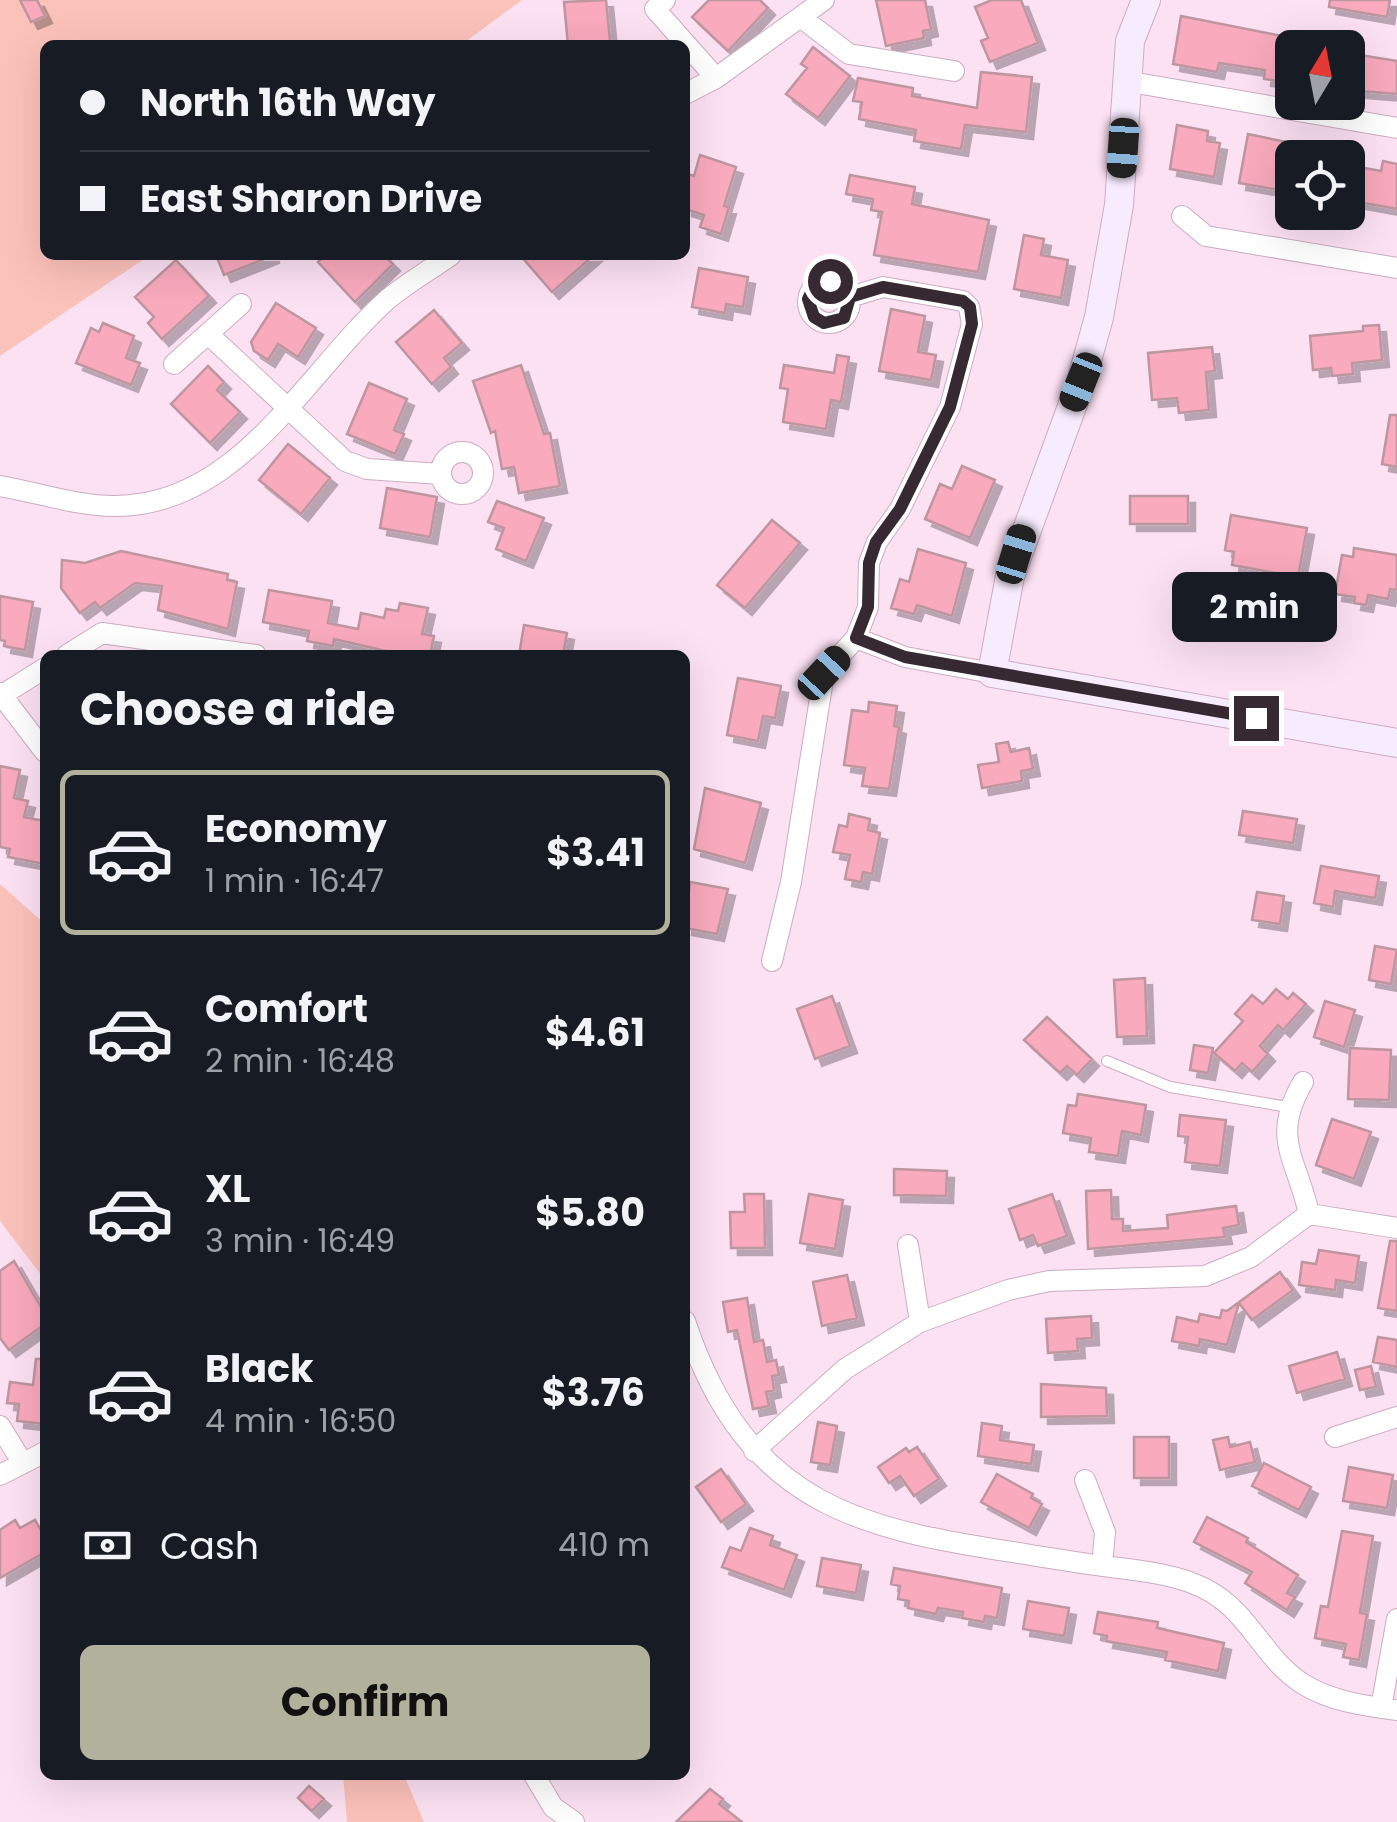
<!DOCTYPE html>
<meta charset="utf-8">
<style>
body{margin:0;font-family:Poppins,sans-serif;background:#20242c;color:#f1f3f6;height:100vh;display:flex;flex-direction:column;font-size:38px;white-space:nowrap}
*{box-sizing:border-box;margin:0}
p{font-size:32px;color:#9ea1a6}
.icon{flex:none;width:55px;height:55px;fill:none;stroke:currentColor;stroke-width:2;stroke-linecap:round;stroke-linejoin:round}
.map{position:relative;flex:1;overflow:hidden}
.drawer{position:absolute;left:40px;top:650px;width:650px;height:1130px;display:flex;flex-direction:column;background:#171b24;border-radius:15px;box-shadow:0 10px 40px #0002}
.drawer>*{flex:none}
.top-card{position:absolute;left:40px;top:40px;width:650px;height:220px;border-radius:15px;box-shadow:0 10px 40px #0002;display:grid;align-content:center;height:220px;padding:0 40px;background:#171b24}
.needle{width:65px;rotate:10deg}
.fabs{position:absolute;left:1275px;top:30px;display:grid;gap:20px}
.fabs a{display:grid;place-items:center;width:90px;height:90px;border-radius:15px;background:#171b24;box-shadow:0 10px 40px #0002;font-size:50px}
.end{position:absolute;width:45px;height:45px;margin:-22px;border:12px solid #362932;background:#fff;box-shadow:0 0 0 5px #fff}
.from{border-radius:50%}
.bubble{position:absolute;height:70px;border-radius:15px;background:#171b24;box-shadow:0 10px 40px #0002;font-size:32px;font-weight:700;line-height:70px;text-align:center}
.car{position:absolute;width:30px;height:60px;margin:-30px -15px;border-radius:12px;box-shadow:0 0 8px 2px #0007;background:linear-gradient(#222 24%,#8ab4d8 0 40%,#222 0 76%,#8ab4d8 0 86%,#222 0)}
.top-card b{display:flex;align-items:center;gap:35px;height:95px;font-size:38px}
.top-card b+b{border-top:2px solid #363941}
.top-card i{width:25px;height:25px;background:#f1f3f6}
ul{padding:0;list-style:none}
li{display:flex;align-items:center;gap:30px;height:165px;margin:0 20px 15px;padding:0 20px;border:5px solid transparent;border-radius:15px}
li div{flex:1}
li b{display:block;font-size:38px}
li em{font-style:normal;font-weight:700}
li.active{border-color:#b2b19c}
li>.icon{width:90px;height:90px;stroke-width:1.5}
h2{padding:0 40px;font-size:45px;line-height:120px}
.pay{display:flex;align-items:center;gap:25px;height:110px;padding:0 40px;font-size:38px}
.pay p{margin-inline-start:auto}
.button{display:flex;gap:20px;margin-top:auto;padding:20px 40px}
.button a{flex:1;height:115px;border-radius:15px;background:#b2b19c;color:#111;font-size:40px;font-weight:700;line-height:115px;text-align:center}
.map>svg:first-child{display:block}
</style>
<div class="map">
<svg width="1397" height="1822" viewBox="0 0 1397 1822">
<defs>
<filter id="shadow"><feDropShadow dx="7" dy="7" stdDeviation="0" flood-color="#0004"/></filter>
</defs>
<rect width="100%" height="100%" fill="#fce1f3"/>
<path fill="#fbc2ba" d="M0 0H522L461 45H45V255H150L0 356Z
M0 884 45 924V1280L0 1221Z
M343 1775H404L424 1822H347Z"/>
<path fill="#f9aabd" stroke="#bd969f" stroke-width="2.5" filter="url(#shadow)" d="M20 0H37L45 16 31 22Z
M606 0 610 41 568 45 564 2Z
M709 0H760L768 8 728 51 692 17Z
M876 0H925L931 29 923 31 924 38 886 46Z
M992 0H1021L1038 43 990 62 981 41 988 38 975 7Z
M1330 0H1390L1387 17 1329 7Z
M1181 16 1292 38V73L1280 71 1279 81 1264 79 1265 70 1219 63 1217 72 1173 64Z
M813 47 850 76 818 118 786 94 807 68 801 64Z
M1348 53 1397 61V94L1348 90Z
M981 72 1032 77 1026 132 965 125 961 149 914 141 916 130 859 119 862 102 853 101 858 78 913 88 912 96 977 108Z
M1177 125 1208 131 1207 141 1220 143 1214 177 1170 169Z
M1248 134 1329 151 1328 158H1291L1285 191 1239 183Z
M700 155 736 167 724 206 729 207 721 234 700 227 704 215 685 209V173L694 176Z
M1383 161 1397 164V209L1348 200V165L1381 171Z
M850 175 915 187 912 204 989 220 978 272 874 255 882 212 871 210 873 199 846 194Z
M1024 235 1044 239 1041 255 1068 260 1061 298 1014 289Z
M216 255H272V256L224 275Z
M325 255H384L393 264 355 302 318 262Z
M520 255H594L552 292Z
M176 260 209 296 162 339 148 323 154 317 135 297Z
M699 268 748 277 743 307 726 304 725 313 692 307Z
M276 303 316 328 298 357 278 344 268 360 254 351 251 342Z
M891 309 925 316 918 352 936 355 931 380 879 371Z
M434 310 462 343 444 358 451 367 432 384 396 342Z
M103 323 134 336 126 358 140 363 131 385 76 363 91 328 99 332Z
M1379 325 1382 360 1352 363 1353 374 1332 376 1331 368 1313 370 1310 336 1363 331V326Z
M1212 347 1215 371 1206 372 1209 410 1179 413 1177 398 1152 400 1148 353Z
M837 355 849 357 841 402 831 400 826 429 783 422 788 389 780 388 784 365 834 373Z
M521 365 544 434 550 433 560 486 519 493 514 467 502 469 495 431 491 433 473 381Z
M208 366 224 382 217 390 240 412 210 443 171 404Z
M369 383 407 399 394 430 404 434 395 454 347 434Z
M1390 415H1397V467L1382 464Z
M288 444 330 478 301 514 259 480Z
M962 466 995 480 970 538 925 519 940 484 952 489Z
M387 488 437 497 430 537 380 528Z
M1130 496H1188V524H1130Z
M497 501 544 518 526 561 496 549 504 528 488 522Z
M1231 515 1307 528 1298 577 1232 565 1234 552 1225 550Z
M772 520 800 543 745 608 717 585Z
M1354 548 1397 555V590L1390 589 1388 599 1368 595 1366 605 1354 603 1355 597 1335 594 1342 555 1353 557Z
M918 549 966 563 952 616 917 605 914 614 891 608 900 579 909 582Z
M121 551 228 574 227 580 237 582 228 629 158 610 162 586 135 583 100 608 95 602 80 613 61 588 62 560 85 563Z
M269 590 332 601 328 623 358 629 361 613 384 618 386 609 398 611 400 603 428 608 422 634 434 636 430 655H403L334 639 333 646 307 641 309 631 263 622Z
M0 596 33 602 25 650 4 646 5 641 0 640Z
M524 625 567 633 563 655H519Z
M738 678 781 686 775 718 763 716 758 741 727 735Z
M869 702 897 706 894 726 899 727 889 789 862 786 865 768 844 765 852 710 868 712Z
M1008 742 1011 752 1029 748 1033 769 1021 771 1022 781 982 788 978 765 999 762 996 744Z
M0 766 20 770 14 798 28 801 24 817 45 821V864L8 857 10 849 0 847Z
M705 788 761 803 745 863 694 849Z
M1243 811 1297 819 1293 843 1239 835Z
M849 814 870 819 868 830 880 833 872 874 863 872 861 882 845 879 850 855 833 852 839 825 847 827Z
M1321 866 1379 876 1375 898 1335 891 1333 907 1314 903Z
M690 882 728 889 717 934 685 928Z
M1257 892 1284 896 1280 924 1252 920Z
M1375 946 1397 950 1391 984 1369 980Z
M1145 978 1147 1036 1117 1037 1114 980Z
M1276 989 1288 999 1293 993 1306 1004 1283 1030 1278 1025 1260 1046 1268 1054 1252 1072 1242 1063 1235 1071 1214 1053 1243 1021 1235 1014 1252 995 1263 1004Z
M832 996 850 1046 815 1059 797 1009Z
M1325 1001 1355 1010 1344 1047 1314 1037Z
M1047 1017 1092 1059 1077 1075 1067 1066 1060 1073 1024 1040Z
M1194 1045 1213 1048 1208 1073 1190 1070Z
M1350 1048 1391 1050 1389 1100 1348 1099Z
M1078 1094 1146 1105 1141 1135 1122 1131 1118 1156 1089 1152 1091 1138 1063 1133 1068 1105 1076 1106Z
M1180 1115 1226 1120 1220 1166 1185 1162 1188 1137 1178 1136Z
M1332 1119 1371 1132 1354 1179 1316 1165Z
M894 1169 947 1171 946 1196 894 1195Z
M1111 1190 1112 1219H1123V1231L1168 1228 1167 1215 1236 1206 1239 1225 1223 1228 1225 1237 1088 1249 1086 1191Z
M744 1194H764L765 1248H731L730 1212H745Z
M809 1194 843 1200 835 1249 800 1243Z
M1052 1194 1067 1236 1038 1246 1033 1235 1020 1240 1009 1209Z
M1390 1241H1397V1311L1378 1308Z
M1319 1250 1359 1256 1355 1283 1336 1280 1335 1290 1299 1285 1302 1262 1316 1264Z
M14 1261 45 1314V1324L9 1350 0 1338V1271Z
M1280 1272 1293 1290 1252 1320 1239 1303 1227 1345 1200 1339 1199 1346 1172 1341 1177 1317 1198 1322 1200 1314 1220 1318 1222 1310 1227 1311Z
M847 1275 857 1318 822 1326 813 1282Z
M747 1298 754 1342 763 1340 767 1362 776 1360 779 1375 772 1376 774 1390 766 1392 769 1406 753 1409 737 1330 728 1332 723 1302Z
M1091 1316 1092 1338 1077 1339 1078 1351 1048 1353 1046 1319Z
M1378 1337 1397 1340V1367L1373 1362Z
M1337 1352 1345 1379 1297 1393 1289 1366Z
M36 1359H45V1424L17 1421 19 1404 7 1403 10 1382 33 1385Z
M1371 1366 1376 1387 1360 1390 1355 1370Z
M1041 1384 1106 1388 1107 1416 1041 1417Z
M818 1422 837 1426 830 1465 811 1462Z
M982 1423 1002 1426 1000 1440 1034 1445 1031 1464 978 1456Z
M1134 1437H1169V1478H1134Z
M1228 1437 1230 1447 1250 1442 1255 1462 1220 1470 1213 1440Z
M917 1447 939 1479 914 1496 900 1476 889 1483 878 1467 906 1448 909 1452Z
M1264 1463 1311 1487 1299 1510 1252 1486Z
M1349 1467 1393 1475 1387 1508 1343 1501Z
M721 1469 746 1504 721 1522 696 1487Z
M997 1474 1033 1494 1031 1498 1042 1504 1029 1528 981 1502Z
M1207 1517 1248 1538 1246 1542 1298 1575 1287 1593 1295 1597 1287 1610 1245 1583 1252 1572 1194 1542Z
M15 1520 20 1528 35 1520 45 1537V1552L0 1578V1530Z
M750 1528 773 1536 770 1545 797 1555 784 1590 722 1567 730 1547 741 1551Z
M1342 1531 1373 1536 1360 1613 1367 1614 1359 1660 1343 1657 1346 1644 1315 1638 1321 1606 1328 1607Z
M822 1558 861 1565 856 1593 817 1586Z
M894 1568 1002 1588 997 1618 985 1616 984 1622 962 1618 963 1612 938 1608 936 1614 908 1608 909 1601 898 1599 900 1586 891 1584Z
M1028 1601 1069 1608 1064 1636 1023 1629Z
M1098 1612 1158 1622 1157 1628 1224 1643 1218 1671 1165 1660 1167 1652 1106 1641 1107 1636 1094 1633Z
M309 1786 324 1799 312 1811 298 1798Z
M710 1789 723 1799 719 1804 742 1822H676Z"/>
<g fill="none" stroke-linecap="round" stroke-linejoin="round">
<defs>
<path id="lane" d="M1107 1061 1170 1087 1288 1107"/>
<path id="street" d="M665 0 655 9 716 78
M803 19 849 54 954 71
M1125 81 1397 128
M685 94 716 78 824 0
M1182 216 1206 236 1397 268
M808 302a21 21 0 1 1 42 0a21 21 0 1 1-42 0Z
M208 334 345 461 367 469 441 474
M174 364 241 304
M441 473a21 21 0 1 1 42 0a21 21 0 1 1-42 0Z
M0 486C36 492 77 506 114 506 239 507 306 372 388 299 407 283 430 270 451 255
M856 638 905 657 992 673
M67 655 102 633 256 655
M0 693 45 752
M2 695 45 668
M772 961 791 882 824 673 856 638 868 607 869 563 877 542 900 509 950 407 972 324 969 307 963 301 883 287 850 297
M1303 1082C1270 1139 1297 1158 1309 1214
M1309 1214 1397 1228
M908 1245 920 1322
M685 1321C755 1533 896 1532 1088 1564 1121 1569 1161 1571 1192 1583 1249 1604 1258 1655 1303 1684 1330 1701 1365 1706 1397 1710
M0 1426 22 1462
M1335 1437 1397 1417
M754 1451 845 1369 920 1322 1008 1290 1049 1281 1205 1276 1251 1257 1309 1214
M0 1475 45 1452
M1085 1480 1105 1532 1102 1566
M1381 1708 1397 1619
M534 1775 553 1807 574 1822"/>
<path id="secondary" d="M1146 0 1130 41 1119 205 1099 317 1081 382 1010 576 992 673 1397 743"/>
</defs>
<use href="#lane" stroke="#ccacc2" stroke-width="12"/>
<use href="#street" stroke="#ccacc2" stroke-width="22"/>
<use href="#secondary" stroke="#ccacc2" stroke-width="30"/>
<use href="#lane" stroke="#fff" stroke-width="10"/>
<use href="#street" stroke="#fff" stroke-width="20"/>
<use href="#secondary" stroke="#f7ecfe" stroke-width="28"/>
</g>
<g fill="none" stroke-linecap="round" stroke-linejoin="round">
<path stroke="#362932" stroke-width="12" d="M830 281 814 286 808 299 814 317 824 323 844 318 850 297 883 287 963 301 970 307 972 324 950 407 900 509 876 542 869 563 868 607 856 638 905 657 1256 718"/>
</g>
</svg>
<div class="fabs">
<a><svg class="needle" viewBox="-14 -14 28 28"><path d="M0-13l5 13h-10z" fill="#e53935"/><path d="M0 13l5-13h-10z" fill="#9ea1a6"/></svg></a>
<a><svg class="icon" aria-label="locate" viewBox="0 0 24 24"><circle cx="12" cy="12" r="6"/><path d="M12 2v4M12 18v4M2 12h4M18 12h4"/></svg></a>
</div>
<i class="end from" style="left:830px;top:281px"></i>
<i class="end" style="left:1256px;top:718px"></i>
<div class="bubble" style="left:1172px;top:572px;width:165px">2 min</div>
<i class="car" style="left:1123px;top:148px;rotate:184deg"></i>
<i class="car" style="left:1081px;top:382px;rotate:202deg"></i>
<i class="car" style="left:1016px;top:554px;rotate:17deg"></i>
<i class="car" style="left:824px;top:673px;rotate:43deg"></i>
<div class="top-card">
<b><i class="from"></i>North 16th Way</b>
<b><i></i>East Sharon Drive</b>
</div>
<section class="drawer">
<h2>Choose a ride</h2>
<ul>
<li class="active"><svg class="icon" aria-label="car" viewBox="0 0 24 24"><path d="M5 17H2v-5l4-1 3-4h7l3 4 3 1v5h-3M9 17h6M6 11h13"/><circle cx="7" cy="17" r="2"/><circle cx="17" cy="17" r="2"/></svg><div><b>Economy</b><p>1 min · 16:47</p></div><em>$3.41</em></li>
<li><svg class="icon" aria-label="car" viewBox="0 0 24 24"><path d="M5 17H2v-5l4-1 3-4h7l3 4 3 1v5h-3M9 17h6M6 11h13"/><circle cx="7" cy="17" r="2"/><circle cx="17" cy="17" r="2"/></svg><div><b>Comfort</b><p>2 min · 16:48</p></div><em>$4.61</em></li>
<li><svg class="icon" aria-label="car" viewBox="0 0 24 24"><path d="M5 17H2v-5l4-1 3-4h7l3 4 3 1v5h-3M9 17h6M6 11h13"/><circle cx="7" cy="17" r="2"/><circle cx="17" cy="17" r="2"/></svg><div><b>XL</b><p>3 min · 16:49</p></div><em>$5.80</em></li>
<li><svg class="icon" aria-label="car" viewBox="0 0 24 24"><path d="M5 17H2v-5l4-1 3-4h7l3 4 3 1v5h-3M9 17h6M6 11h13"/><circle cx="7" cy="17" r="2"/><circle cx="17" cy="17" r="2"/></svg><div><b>Black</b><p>4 min · 16:50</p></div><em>$3.76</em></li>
</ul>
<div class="pay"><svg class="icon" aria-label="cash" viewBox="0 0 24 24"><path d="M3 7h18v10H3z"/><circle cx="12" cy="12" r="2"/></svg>Cash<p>410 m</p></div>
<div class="button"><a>Confirm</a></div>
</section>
</div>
